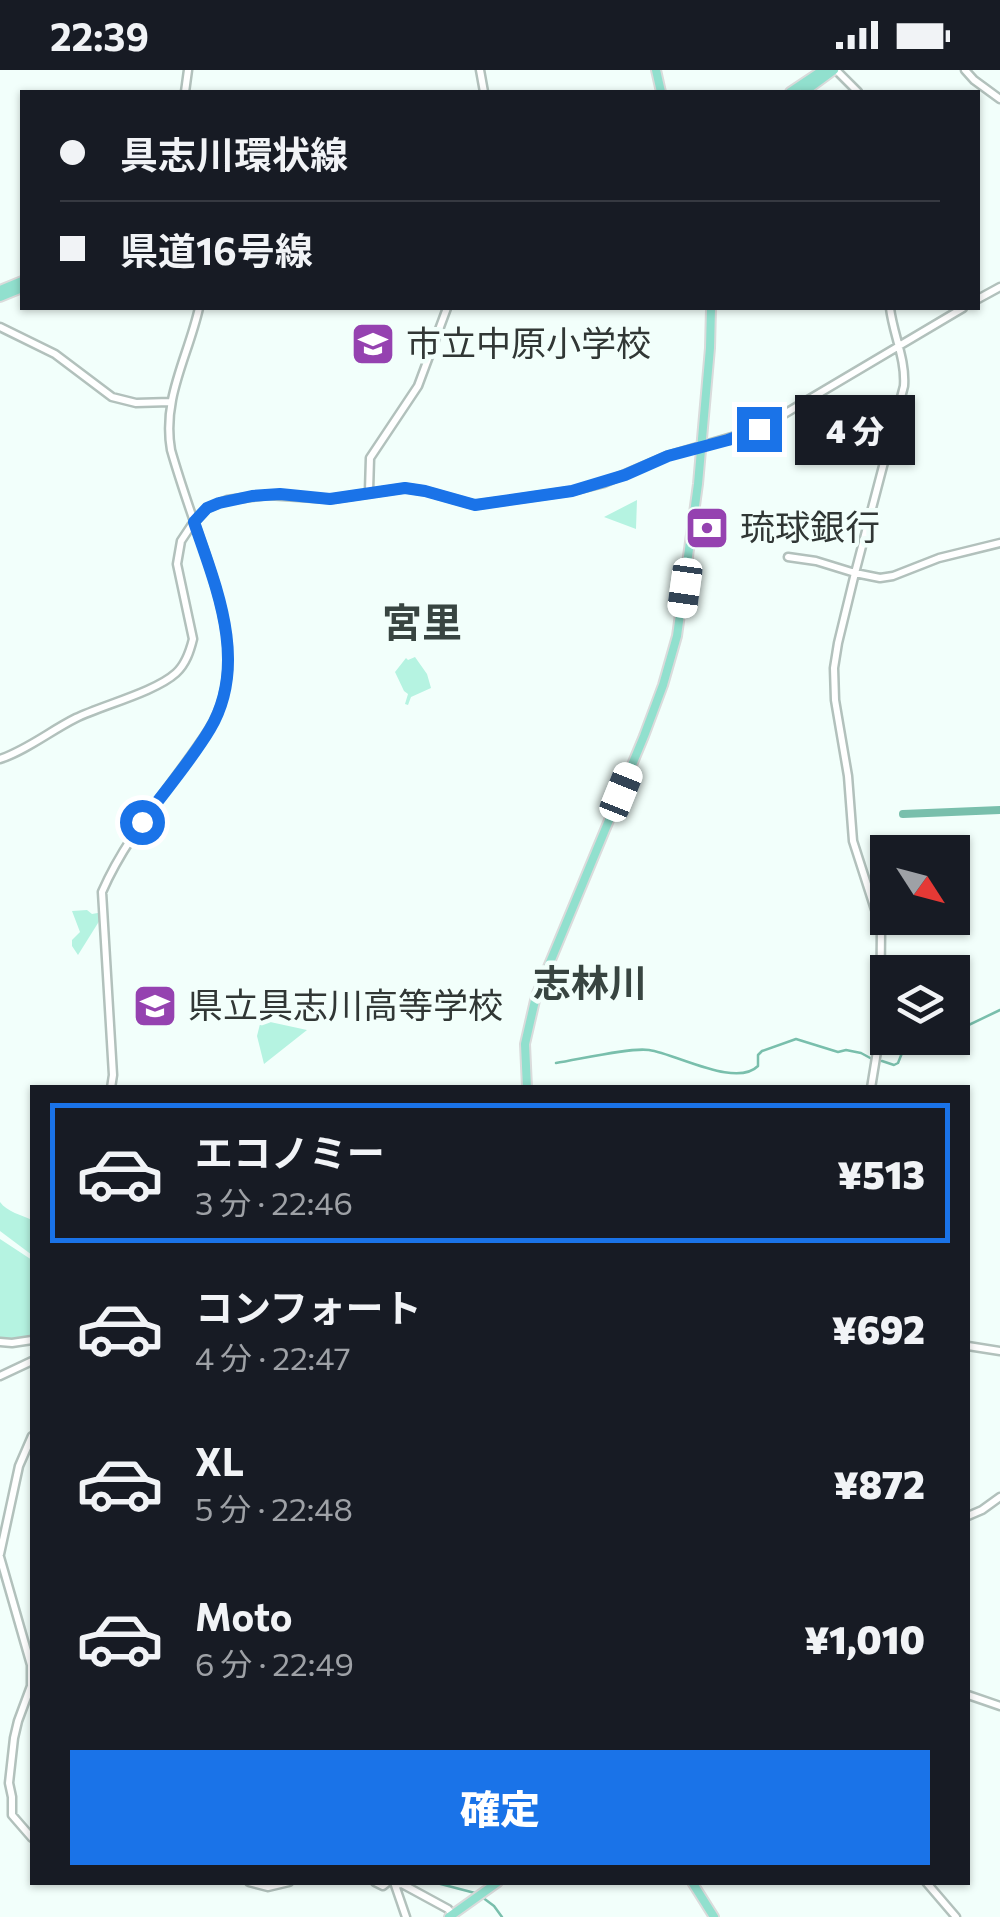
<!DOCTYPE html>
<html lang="ja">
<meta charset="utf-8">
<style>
body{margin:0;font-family:Commissioner,"Noto Sans JP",sans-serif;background:#20242c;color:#f1f3f6;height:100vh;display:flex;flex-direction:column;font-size:38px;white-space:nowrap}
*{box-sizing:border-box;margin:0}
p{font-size:32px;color:#9ea1a6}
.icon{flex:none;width:55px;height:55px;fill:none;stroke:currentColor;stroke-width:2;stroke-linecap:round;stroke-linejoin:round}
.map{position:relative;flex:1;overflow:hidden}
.sheet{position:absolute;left:30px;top:1015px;width:940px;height:800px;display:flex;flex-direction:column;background:#171b24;border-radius:0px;box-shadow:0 2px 8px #0004}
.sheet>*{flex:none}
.top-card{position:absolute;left:20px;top:20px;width:960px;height:220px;border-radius:0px;box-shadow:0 2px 8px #0004;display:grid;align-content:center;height:220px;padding:0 40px;background:#171b24}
.needle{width:65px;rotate:126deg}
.tools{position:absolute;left:870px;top:765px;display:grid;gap:20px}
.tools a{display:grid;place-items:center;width:100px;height:100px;border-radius:0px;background:#171b24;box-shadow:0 2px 8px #0004;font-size:50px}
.end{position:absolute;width:45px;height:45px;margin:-22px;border:12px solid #1a73e8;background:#fff;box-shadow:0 0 0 5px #fff}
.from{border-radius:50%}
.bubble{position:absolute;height:70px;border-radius:0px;background:#171b24;box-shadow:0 2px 8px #0004;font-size:32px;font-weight:800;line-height:70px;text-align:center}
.car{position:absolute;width:30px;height:60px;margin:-30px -15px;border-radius:12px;box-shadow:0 0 8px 2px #0007;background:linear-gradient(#fff 24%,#345 0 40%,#fff 0 76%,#345 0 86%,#fff 0)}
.top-card b{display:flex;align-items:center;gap:35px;height:95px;font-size:38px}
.top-card b+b{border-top:2px solid #363941}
.top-card i{width:25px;height:25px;background:#f1f3f6}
ul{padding:18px 0 0;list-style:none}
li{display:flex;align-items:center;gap:30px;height:140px;margin:0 20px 15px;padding:0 20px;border:5px solid transparent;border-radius:0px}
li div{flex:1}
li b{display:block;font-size:38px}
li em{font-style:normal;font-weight:800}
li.selected{border-color:#1a73e8}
li>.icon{width:90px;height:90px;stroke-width:1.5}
.primary-button{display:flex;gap:20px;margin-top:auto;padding:20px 40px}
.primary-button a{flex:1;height:115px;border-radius:0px;background:#1a73e8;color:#fff;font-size:40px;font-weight:800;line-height:115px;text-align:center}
.status{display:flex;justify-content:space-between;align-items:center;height:70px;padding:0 50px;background:#171b24;direction:ltr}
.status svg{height:28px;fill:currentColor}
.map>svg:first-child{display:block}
</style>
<div class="status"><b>22:39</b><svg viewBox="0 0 49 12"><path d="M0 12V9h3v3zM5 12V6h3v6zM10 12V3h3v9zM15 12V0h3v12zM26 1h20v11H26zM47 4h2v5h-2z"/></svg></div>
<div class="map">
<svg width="1000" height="1847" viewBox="0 0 1000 1847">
<rect width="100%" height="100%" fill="#f2fffb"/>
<path fill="#b5f3e1" d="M637 430 636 459 604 447Z
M415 587 427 604 431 618 411 627 408 635 405 634 408 624 404 621 395 602 406 588 408 590Z
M87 840 92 844 103 842V845L78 885 72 876V870L80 862 72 841Z
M261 950 307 960 264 994 257 966Z
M0 1132C7 1142 22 1145 32 1150V1185L0 1161Z
M0 1169 32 1190V1268L12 1270 0 1269Z"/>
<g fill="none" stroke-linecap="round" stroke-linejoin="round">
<path stroke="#79bfac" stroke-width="2.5" d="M952 963 1000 940
M882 991 894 995 898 993 902 983 931 978 948 968
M556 993C577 990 630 977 649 980 677 984 736 1018 758 996V985L762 981 796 969 838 982 846 980 861 983 872 989
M433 1812 475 1823
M482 1827 494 1836 502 1847"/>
<path stroke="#79bfac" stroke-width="8" d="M903 744 1000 740"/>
<defs>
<path id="secondary" d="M480 0 484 22
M836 0 858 22
M965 0 974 10 1000 29
M185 22 188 0
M978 229 1000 217
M0 257 55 284 112 327 136 333 170 332
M369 421 370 388 418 316 447 238
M788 487 816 491 855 503 880 508 893 506 939 488 1000 473
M0 689C27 680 50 661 76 648 103 635 155 622 176 603 186 594 190 581 193 569L177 494 181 471 191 456 207 438 227 430 267 425 331 429 405 418 425 421 475 435 572 421 604 413 667 386 759 359 963 238
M111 1018 113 1005 102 822C128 762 173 715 208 661 244 605 224 541 205 483 193 449 181 415 171 380 162 328 188 287 199 238
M871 1018 880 963 881 858 853 771 848 706 835 630 834 598 838 573 855 503 904 316C906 289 893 264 890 238
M0 1272 12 1273 32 1270
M968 1276 1000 1281
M0 1306 32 1291
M968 1446 982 1440 1000 1427
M0 1484 19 1396 32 1366
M0 1487 31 1595V1616L18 1651 14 1668 9 1713 12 1727V1745L32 1768
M968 1625 1000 1636
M249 1812 268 1817 289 1812
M375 1812 383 1816 388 1812
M926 1812 956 1847
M395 1815 402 1814 448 1839 453 1845
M395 1815 406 1847"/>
<path id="primary" d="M656 0 661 22
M790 22 823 0
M804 22 834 0
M0 220 22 211
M0 227 22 218
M527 1018 525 974 536 926 644 666 663 615 677 566 698 414 710 278 711 238
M692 1812 714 1847
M449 1847 498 1812"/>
</defs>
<use href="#secondary" stroke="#b2c1bc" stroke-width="11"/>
<use href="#primary" stroke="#dadbdb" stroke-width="12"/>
<use href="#secondary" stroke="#fff" stroke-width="6"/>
<use href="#primary" stroke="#91e0ce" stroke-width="8"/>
</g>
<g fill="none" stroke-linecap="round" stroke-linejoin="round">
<path stroke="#1a73e8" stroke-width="12" d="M142 752C164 722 191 691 210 659 249 593 216 517 194 452L207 438 219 433 252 426 280 424 330 429 405 418 425 421 475 435 572 421 625 405 668 386 728 370 759 359"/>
</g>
<defs>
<symbol id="school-square" viewBox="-11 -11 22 22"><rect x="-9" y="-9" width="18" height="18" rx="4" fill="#9542b0" stroke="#f2fffb"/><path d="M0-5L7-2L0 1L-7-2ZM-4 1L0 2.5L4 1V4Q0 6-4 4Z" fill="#fff"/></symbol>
<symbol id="bank-square" viewBox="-11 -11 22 22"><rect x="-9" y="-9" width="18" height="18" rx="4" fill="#9542b0" stroke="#f2fffb"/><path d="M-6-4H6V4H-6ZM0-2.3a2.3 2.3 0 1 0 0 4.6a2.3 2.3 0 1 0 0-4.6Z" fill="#fff"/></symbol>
</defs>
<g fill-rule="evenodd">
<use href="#school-square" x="348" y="249" width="50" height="50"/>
<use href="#bank-square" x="682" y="433" width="50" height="50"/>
<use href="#school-square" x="130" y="911" width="50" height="50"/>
</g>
<g text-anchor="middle" stroke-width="9" stroke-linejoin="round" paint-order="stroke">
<g font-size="35" fill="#313735" stroke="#f2fffb" text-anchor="start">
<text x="406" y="286">市立中原小学校</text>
<text x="740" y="470">琉球銀行</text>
<text x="188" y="948">県立具志川高等学校</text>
</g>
<g font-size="38" font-weight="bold" fill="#384541" stroke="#f2fffb">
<text x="590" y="927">志林川</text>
</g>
<g font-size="40" font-weight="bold" fill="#384541" stroke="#f2fffb">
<text x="422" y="567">宮里</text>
</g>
</g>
</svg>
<div class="tools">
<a><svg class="needle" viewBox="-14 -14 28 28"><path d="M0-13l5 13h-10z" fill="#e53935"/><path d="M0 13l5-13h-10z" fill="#9ea1a6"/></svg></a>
<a><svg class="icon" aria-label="layers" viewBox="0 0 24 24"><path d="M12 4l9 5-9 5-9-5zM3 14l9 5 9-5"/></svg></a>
</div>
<i class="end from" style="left:142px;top:752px"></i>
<i class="end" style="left:759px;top:359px"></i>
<div class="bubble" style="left:795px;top:325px;width:120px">4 分</div>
<i class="car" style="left:685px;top:518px;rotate:188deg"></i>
<i class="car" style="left:621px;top:722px;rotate:22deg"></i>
<div class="top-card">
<b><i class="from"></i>具志川環状線</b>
<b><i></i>県道16号線</b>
</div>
<section class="sheet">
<ul>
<li class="selected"><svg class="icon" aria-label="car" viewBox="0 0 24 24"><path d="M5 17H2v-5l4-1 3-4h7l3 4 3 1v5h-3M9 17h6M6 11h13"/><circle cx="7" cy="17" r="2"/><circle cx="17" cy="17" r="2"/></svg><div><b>エコノミー</b><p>3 分 · 22:46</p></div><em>¥513</em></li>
<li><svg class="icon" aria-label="car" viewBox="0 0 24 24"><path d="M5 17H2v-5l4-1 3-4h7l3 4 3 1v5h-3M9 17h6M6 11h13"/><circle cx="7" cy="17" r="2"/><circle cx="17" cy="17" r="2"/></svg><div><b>コンフォート</b><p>4 分 · 22:47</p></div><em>¥692</em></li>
<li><svg class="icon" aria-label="car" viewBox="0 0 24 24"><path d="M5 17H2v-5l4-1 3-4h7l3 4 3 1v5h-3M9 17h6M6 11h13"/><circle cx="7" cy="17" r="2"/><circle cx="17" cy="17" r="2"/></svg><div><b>XL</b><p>5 分 · 22:48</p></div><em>¥872</em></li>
<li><svg class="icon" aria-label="car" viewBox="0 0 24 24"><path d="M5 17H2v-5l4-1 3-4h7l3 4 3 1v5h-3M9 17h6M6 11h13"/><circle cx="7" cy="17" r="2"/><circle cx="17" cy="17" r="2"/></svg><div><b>Moto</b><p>6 分 · 22:49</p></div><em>¥1,010</em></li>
</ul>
<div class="primary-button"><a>確定</a></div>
</section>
</div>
